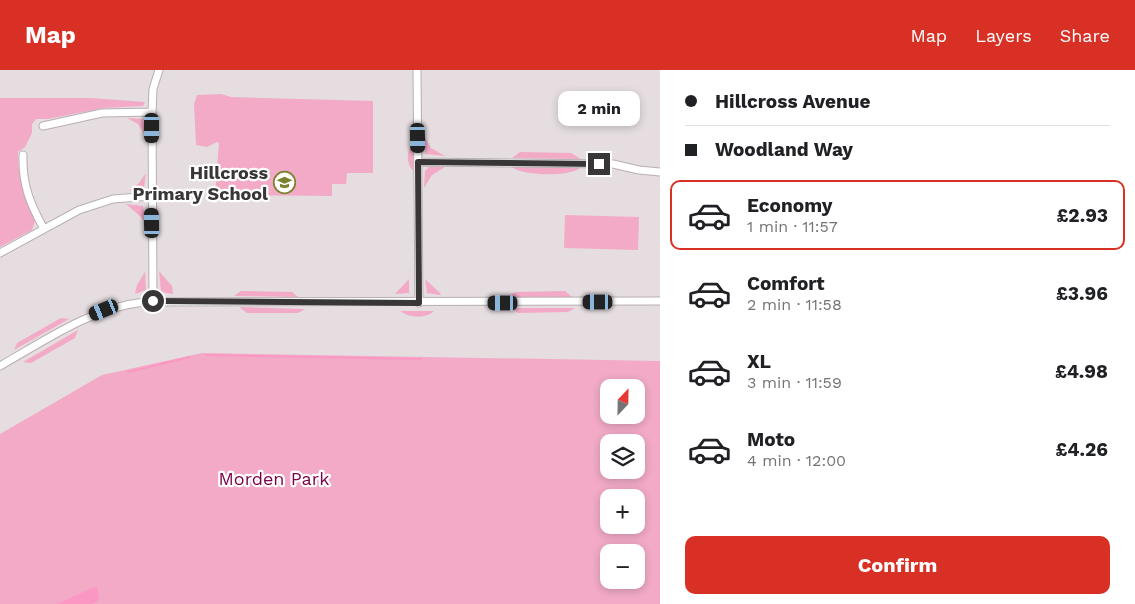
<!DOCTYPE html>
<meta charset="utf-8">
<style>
body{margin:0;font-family:"Work Sans",sans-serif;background:#f2f2f2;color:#202124;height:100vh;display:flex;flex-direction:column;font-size:19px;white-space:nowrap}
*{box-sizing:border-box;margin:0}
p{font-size:16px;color:#757577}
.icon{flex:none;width:28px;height:28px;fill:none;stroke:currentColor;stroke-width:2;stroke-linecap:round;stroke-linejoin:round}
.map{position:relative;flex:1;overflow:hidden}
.sheet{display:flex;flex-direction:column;background:#fff;width:475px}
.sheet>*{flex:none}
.hud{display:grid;align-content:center;height:110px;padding:0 25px;background:#fff}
.needle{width:32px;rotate:22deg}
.tools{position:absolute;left:600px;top:309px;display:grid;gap:10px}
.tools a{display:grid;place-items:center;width:45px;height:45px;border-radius:10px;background:#fff;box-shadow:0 2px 8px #0003;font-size:25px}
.end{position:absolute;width:22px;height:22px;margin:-11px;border:6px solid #393637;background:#fff;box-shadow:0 0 0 2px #fff}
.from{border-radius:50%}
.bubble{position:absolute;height:35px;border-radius:10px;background:#fff;box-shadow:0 2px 8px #0003;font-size:16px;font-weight:700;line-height:35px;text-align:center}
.car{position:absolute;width:15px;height:30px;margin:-15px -8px;border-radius:6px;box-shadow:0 0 4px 1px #0007;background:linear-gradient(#222 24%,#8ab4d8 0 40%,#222 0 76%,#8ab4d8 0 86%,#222 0)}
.hud b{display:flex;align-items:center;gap:18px;height:48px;font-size:19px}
.hud b+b{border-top:1px solid #e0e0e0}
.hud i{width:12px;height:12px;background:#202124}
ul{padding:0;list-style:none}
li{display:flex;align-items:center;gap:15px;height:70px;margin:0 10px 8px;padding:0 15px;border:2px solid transparent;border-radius:10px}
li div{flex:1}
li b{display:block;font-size:19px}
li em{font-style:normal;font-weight:700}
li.active{border-color:#d93025}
li>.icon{width:45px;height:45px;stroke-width:1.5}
.action{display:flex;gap:10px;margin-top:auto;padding:10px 25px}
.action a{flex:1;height:58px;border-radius:10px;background:#d93025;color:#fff;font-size:20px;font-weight:700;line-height:58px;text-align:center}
header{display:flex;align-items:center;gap:30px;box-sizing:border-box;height:70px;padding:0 25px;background:#d93025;color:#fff}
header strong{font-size:24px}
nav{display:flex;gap:28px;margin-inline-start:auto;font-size:18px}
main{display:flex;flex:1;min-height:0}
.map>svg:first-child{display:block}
</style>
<header>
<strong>Map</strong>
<nav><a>Map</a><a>Layers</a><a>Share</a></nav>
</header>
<main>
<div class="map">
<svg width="660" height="534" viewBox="0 0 660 534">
<rect width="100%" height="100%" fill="#e5dde0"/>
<path fill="#f2aac7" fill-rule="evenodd" d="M221 24 231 27 373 31V103H347L346 114H332V126L215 125 219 73 217 72 207 77 196 75 194 34 197 25Z
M0 28H91L145 32 143 36 104 38 48 49H36L32 54V63L25 77 18 82C17 105 26 130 35 151L32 160 0 177Z
M127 48 143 49 145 65 138 54Z
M423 64 431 78 445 86 425 84Z
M413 73V101C406 93 406 81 413 73Z
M520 82 571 83 581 89 512 88Z
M429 97H445L432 105 424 118 425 101Z
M512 97 580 98C569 107 523 106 512 97Z
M146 103 144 117 129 121 139 113Z
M126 134 143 136 146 154 141 147Z
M565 145 639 147 638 180 564 178Z
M159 201 172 216 173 224 161 222Z
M145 202 146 220 135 224 137 215Z
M409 209V223L395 224Z
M425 209 441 224 440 225 427 223Z
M241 221 292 222 298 227 234 226Z
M565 221 572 227H508L515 222Z
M240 238 241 237 305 239 298 243H247Z
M511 238H575L568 242 518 243Z
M400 241H434C426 249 410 248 400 241Z
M61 248 69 249 14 280 17 273Z
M78 260 75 268 31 293 23 292Z
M202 283 660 291V534H0V364L102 305ZM609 318H636V345H609ZM609 372H636V400H609ZM609 428H636V455H609ZM609 482H636V510H609Z"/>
<path fill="#fb97c2" d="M95 517H97L99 530 92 534H57Z"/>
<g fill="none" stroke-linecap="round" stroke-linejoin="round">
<path stroke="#fb97c2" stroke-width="2" d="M206 285 421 289
M128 302 190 287"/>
<defs>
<path id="minor" d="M417 0 419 233
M43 56 102 43 152 42
M23 85C22 114 30 134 44 159
M418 92 613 94 639 100 660 102
M0 183 79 140 113 129 152 126
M153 231 152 42 153 19 159 0
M0 296C46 270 91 238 144 232L660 231"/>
</defs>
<use href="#minor" stroke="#b7afb2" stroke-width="9"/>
<use href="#minor" stroke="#fff" stroke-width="7"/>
</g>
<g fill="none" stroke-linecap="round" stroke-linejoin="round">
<path stroke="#393637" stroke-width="6" d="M153 231 419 233 418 92 599 94"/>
</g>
<defs>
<symbol id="school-ring" viewBox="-11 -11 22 22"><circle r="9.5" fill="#fff" stroke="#7a822d" stroke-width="1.5"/><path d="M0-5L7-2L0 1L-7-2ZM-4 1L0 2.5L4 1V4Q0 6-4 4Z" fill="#7a822d"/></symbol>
</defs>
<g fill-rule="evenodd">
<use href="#school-ring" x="272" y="100" width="25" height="25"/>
</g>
<g text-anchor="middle" stroke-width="4.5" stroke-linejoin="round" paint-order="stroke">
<g font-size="18" font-weight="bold" fill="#393637" stroke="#fff" text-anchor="end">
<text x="268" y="109">Hillcross<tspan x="268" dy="21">Primary School</tspan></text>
</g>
<g font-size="18" fill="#7b0049" stroke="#fff">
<text x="274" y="415">Morden Park</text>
</g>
</g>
</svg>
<div class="tools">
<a><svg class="needle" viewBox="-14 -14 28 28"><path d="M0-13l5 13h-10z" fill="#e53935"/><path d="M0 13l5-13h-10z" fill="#757577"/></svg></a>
<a><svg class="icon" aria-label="layers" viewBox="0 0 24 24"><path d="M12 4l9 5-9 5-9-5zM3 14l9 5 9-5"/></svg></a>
<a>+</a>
<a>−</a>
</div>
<i class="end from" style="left:153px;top:231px"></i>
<i class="end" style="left:599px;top:94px"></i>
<div class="bubble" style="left:558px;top:21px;width:82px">2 min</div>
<i class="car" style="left:152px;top:58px;rotate:180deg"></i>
<i class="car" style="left:418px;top:68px;rotate:179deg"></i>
<i class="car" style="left:152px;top:153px;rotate:359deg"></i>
<i class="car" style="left:598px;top:232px;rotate:270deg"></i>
<i class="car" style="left:503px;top:233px;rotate:270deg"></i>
<i class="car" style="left:104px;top:240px;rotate:248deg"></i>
</div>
<section class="sheet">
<div class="hud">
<b><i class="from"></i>Hillcross Avenue</b>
<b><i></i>Woodland Way</b>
</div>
<ul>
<li class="active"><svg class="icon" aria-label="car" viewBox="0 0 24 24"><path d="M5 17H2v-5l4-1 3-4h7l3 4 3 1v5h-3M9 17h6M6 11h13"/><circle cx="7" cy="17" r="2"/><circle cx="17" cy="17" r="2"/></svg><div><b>Economy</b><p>1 min · 11:57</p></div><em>£2.93</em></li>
<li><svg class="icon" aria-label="car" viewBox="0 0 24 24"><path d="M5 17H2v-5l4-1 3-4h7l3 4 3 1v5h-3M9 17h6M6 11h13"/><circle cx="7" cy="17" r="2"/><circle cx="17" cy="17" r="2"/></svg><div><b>Comfort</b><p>2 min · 11:58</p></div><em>£3.96</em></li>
<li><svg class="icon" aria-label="car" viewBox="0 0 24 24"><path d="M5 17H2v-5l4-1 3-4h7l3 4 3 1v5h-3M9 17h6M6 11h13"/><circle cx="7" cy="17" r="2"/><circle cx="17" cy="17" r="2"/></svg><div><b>XL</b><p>3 min · 11:59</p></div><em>£4.98</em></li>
<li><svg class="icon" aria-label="car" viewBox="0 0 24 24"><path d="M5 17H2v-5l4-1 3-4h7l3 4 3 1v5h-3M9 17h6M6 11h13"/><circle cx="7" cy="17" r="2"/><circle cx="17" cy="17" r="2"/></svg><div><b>Moto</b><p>4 min · 12:00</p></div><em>£4.26</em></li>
</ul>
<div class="action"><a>Confirm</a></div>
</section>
</main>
